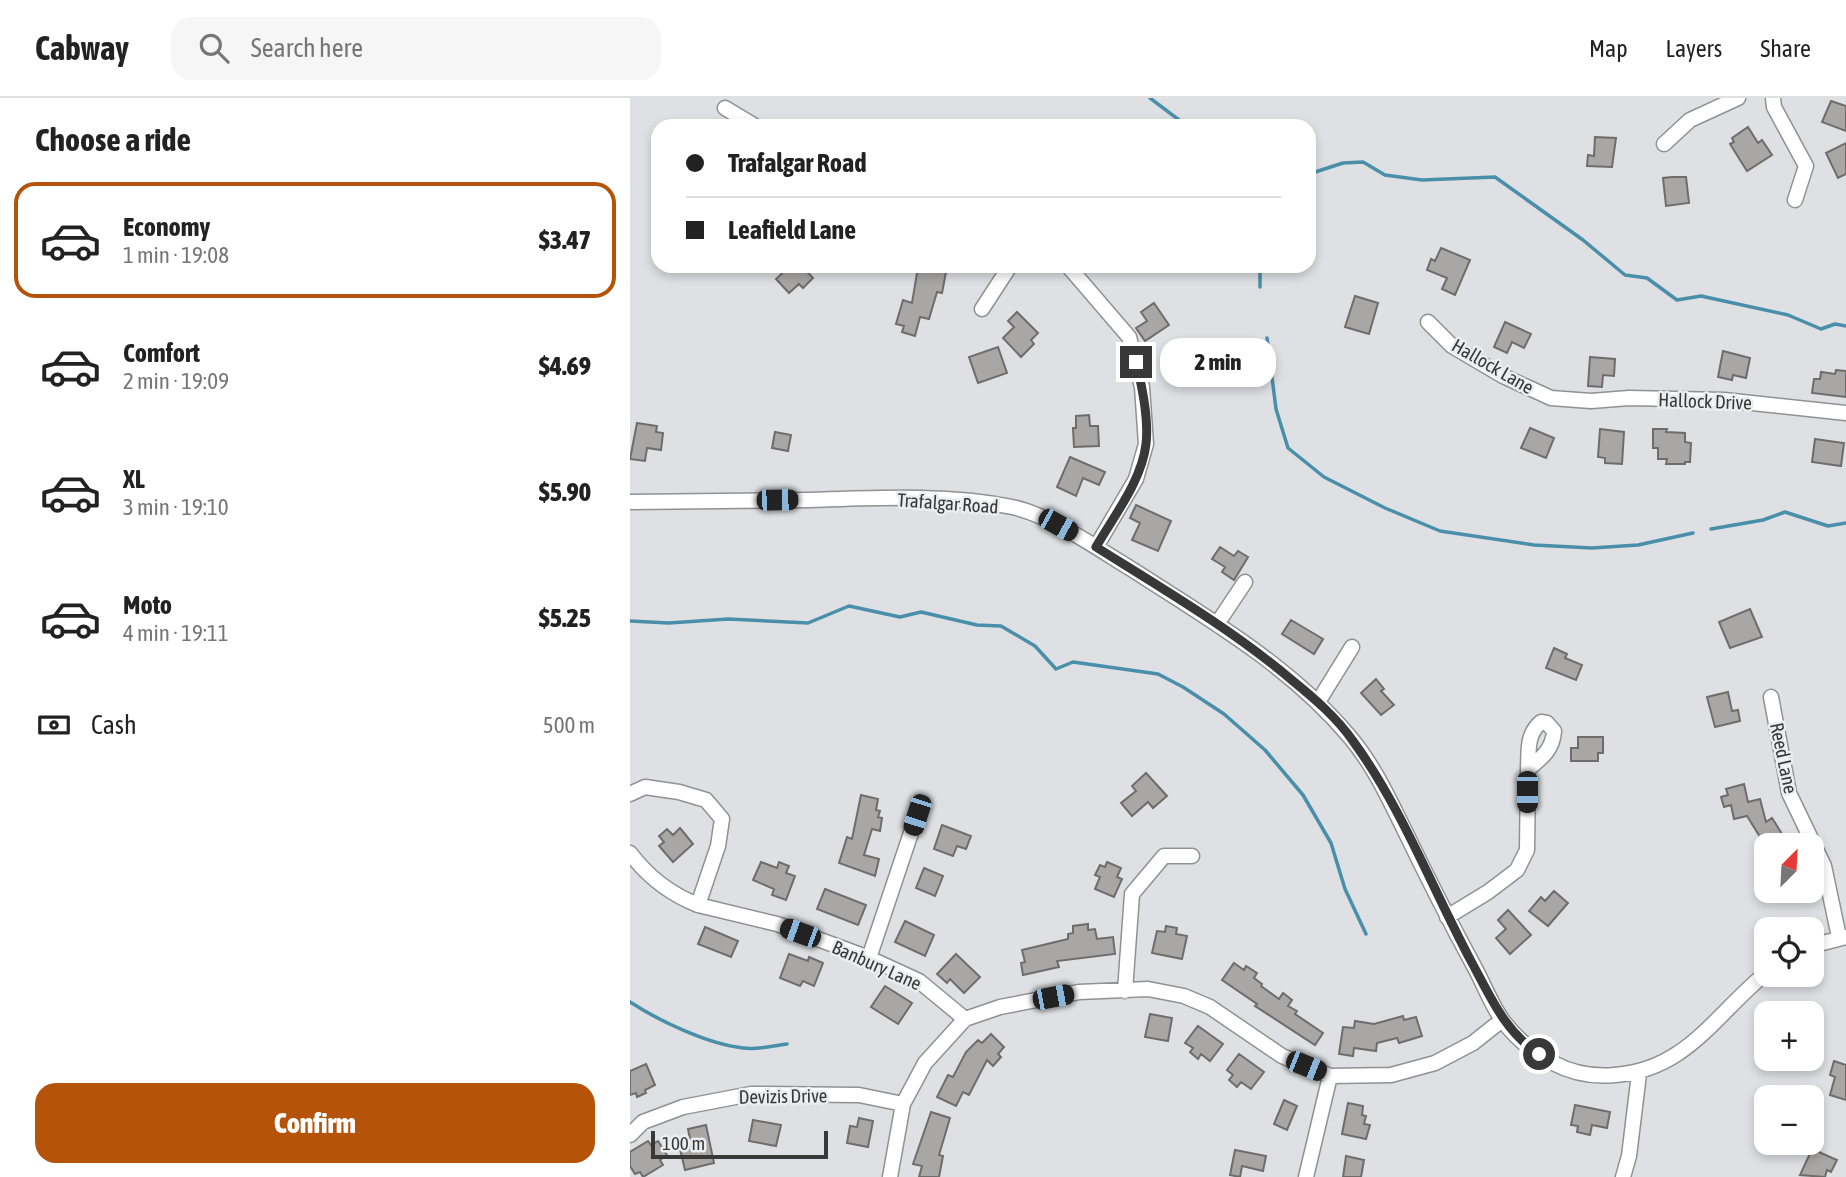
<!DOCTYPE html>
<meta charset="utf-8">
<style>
body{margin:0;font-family:"Asap Condensed",sans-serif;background:#f6f6f6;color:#222;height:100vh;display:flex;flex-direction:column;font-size:26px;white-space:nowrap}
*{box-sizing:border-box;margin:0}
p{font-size:23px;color:#767676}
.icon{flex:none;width:38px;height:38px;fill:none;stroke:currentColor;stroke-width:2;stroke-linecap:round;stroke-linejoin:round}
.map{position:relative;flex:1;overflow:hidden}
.side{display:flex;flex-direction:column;background:#fff;width:630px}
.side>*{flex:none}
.hud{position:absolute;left:21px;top:21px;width:665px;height:154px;border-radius:21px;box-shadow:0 4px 10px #0003;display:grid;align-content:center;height:154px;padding:0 35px;background:#fff}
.needle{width:46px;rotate:24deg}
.controls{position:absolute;left:1124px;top:735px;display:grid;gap:14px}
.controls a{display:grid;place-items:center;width:70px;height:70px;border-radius:14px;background:#fff;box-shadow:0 4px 10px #0003;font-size:35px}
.scale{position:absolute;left:21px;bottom:18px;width:177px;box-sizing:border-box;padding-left:7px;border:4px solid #383839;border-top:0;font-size:19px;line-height:24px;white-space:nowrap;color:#383839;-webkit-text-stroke:5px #ecedf0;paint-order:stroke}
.end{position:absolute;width:32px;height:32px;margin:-16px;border:9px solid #383839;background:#fff;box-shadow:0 0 0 4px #fff}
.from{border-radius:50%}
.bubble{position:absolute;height:49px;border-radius:21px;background:#fff;box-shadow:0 4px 10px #0003;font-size:23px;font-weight:800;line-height:49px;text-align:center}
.car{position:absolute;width:21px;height:42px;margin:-21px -10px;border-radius:9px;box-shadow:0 0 5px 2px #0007;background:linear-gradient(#222 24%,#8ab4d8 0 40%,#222 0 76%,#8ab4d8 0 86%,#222 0)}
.hud b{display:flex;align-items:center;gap:24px;height:66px;font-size:26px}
.hud b+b{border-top:2px solid #e0e0e0}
.hud i{width:18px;height:18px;background:#222}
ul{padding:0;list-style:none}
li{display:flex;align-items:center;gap:21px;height:116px;margin:0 14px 10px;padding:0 21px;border:4px solid transparent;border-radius:21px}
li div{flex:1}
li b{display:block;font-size:26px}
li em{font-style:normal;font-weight:800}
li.current{border-color:#b45309}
li>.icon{width:63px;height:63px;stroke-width:1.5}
h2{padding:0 35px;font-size:32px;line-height:84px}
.pay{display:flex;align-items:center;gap:18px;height:77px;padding:0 35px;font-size:26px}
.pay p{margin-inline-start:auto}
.button{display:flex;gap:14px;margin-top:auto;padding:14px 35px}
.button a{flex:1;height:80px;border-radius:21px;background:#b45309;color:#fff;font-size:28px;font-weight:800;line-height:80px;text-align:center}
header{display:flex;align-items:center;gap:42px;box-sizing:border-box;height:98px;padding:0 35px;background:#fff;border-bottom:2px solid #e0e0e0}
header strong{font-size:33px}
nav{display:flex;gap:38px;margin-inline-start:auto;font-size:24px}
.search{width:490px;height:63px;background:#f6f6f6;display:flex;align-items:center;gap:18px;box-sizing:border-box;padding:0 24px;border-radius:21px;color:#767676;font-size:26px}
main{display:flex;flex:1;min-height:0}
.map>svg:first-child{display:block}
</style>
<header>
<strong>Cabway</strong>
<div class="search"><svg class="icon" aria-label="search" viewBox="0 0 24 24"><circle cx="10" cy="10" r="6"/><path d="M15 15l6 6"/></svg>Search here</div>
<nav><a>Map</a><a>Layers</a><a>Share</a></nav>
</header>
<main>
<section class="side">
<h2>Choose a ride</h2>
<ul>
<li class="current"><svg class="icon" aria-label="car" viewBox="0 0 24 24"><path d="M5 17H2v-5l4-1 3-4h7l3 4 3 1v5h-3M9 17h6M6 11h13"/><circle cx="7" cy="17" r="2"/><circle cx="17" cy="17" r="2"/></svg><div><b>Economy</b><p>1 min · 19:08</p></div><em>$3.47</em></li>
<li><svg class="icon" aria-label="car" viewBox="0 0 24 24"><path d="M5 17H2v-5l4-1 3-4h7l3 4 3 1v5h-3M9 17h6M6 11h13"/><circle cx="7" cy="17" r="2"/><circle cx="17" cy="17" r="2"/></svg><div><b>Comfort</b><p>2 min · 19:09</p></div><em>$4.69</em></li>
<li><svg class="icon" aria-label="car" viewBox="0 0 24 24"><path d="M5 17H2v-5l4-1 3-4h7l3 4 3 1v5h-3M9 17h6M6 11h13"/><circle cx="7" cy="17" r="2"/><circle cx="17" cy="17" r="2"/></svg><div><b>XL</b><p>3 min · 19:10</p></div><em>$5.90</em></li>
<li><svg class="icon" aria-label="car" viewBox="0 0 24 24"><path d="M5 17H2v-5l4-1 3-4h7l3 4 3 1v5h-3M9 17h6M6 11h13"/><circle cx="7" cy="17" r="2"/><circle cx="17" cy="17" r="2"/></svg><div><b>Moto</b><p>4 min · 19:11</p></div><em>$5.25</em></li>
</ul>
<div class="pay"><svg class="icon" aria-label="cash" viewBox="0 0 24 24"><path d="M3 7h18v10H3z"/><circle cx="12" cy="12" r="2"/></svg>Cash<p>500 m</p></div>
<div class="button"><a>Confirm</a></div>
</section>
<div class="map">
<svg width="1216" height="1079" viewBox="0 0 1216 1079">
<rect width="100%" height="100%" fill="#dee0e3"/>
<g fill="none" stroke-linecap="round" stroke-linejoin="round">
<path stroke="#4a8faa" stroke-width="3.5" d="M520 0 557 28
M679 76 713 65 733 64 755 77 792 82 865 79 953 142 995 177 1017 180 1047 202 1071 198 1158 217 1191 231 1205 226 1216 228
M630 189V168
M637 240 646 311 658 350 694 379 755 410 810 433 904 447 962 450 1008 447 1063 435
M1081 431 1133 422 1155 414 1198 428 1216 425
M0 523 39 525 98 521 178 525 219 508 270 519 291 514 347 527 371 528 405 548 426 571 443 564 528 576 553 589 594 616 635 652 673 697 701 745 715 791 736 836
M0 904C29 923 78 946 113 950 127 952 143 948 157 946"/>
</g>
<path fill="#a9a7a5" stroke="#6f6d6b" stroke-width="2" d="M1201 3 1216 8V33L1192 24Z
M1118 29 1128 45 1132 42 1142 57 1117 73 1100 46 1104 44 1102 40Z
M965 39 986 40 982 69 957 68 958 57 964 58Z
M1216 45V76L1208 80 1196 55Z
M1042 79H1056L1059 105 1036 108 1033 80Z
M811 150 840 162 825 197 812 191 817 180 797 172 801 161 805 163Z
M160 168H172L183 180 173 190 169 186 159 195 146 181Z
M288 169 316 174 312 195 307 194 299 221 290 219 285 238 272 234 274 228 266 226 273 202 282 205Z
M725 198 748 205 739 236 715 229Z
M524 205 539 227 515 243 506 230 517 223 511 214Z
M387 214 408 235 401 242 404 246 391 259 373 240 384 229 378 223Z
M875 224 901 236 894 250 882 244 877 255 864 249Z
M368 249 377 275 348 285 339 259Z
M1093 253 1120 260 1116 280 1103 277 1102 282 1088 279Z
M960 259 985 261 984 278 973 277 972 289 958 288Z
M1206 272 1216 273V299L1182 295 1184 281H1190L1191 274 1205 276Z
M459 317 460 328H468L469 348 444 349 443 330H446V318Z
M7 325 27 328 26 334 33 335 31 352 17 350 15 363 0 361Z
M900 330 924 340 916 360 891 350Z
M970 331 994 334 992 366 975 365V360L968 359Z
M1023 331H1037L1036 334 1055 335V344L1061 345 1060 364H1055V366H1036L1037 361H1028V350H1023Z
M145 334 161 337 158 353 142 350Z
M1185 341 1214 345 1211 368 1182 364Z
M440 359 475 374 469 387 453 380 446 398 427 389Z
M506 407 541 423 528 453 502 442 510 425 500 420Z
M590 449 604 458 608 453 618 459 604 482 592 474 595 469 582 461Z
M1120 511 1132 539 1100 550 1089 524Z
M661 522 693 541 684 556 652 536Z
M924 550 937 556 935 560 952 567 946 582 916 570Z
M746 581 754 591 751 593 764 607 751 617 731 595Z
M1098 594 1102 613 1108 612 1110 623 1085 629 1077 599Z
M948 639H973V655H968V663H941V650H948Z
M516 675 537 698 523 710 518 704 502 718 491 705 506 693 502 688Z
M1114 686 1118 704 1130 701 1136 724 1142 720 1159 747H1135L1117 718 1104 721 1101 707 1094 709 1091 699 1098 697 1096 691Z
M231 697 248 701 246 712 250 713 248 719 252 720 250 733 242 731 234 757 249 761 245 778 209 765 217 739 222 741Z
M312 727 341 738 336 751 327 748 323 758 304 751Z
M50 730 63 746 43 764 29 748 34 744 29 738 37 731 43 737Z
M131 764 147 770 149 764 159 768 156 775 165 778 156 802 142 797 144 791 123 782Z
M477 764 491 770 487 779 492 781 484 799 465 791 470 779 465 777 470 767 475 769Z
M294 770 313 778 305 798 286 790Z
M195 791 236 807 228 827 187 811Z
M924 793 938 805 918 828 899 813 911 799 915 803Z
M878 812 901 837 880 856 866 840 876 831 868 822Z
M275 823 304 837 295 858 265 844Z
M458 826V832L465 831 467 841 483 839 485 856 427 863 429 869 393 877 391 865 395 864 392 852 438 841V836L443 835V828Z
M536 828 547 830 546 836 557 838 552 861 522 855 527 833 535 834Z
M75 829 108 843 101 859 68 846Z
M159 856 178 863 179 859 193 865 184 888 173 883 170 888 150 880Z
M326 856 350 879 334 895 320 881 317 885 307 876Z
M604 865 614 872 616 868 627 875 624 880 632 886 631 888 649 901 653 895 662 902 658 908 667 913 665 916 693 935 685 947 625 908 627 906 592 882Z
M255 888 282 905 268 926 241 909Z
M520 916 542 920 538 943 515 939Z
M773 918 774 922 786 919 792 938 769 945 767 940 747 945 746 953 724 950 723 958 709 956 713 929 724 930 725 923 744 926Z
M568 928 593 946 580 963 571 956 568 961 560 954 563 950 555 945Z
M361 936 374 949 368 956 371 959 363 968 357 962 339 997 333 994 326 1008 307 999 318 977 323 979 336 954 348 942 352 945Z
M609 956 634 974 621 991 611 984 607 989 599 982 603 977 597 972Z
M1204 963 1216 967V1002L1200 997 1205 979 1200 977Z
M16 966 25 987 15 992 16 995 7 999 6 995 0 997V973Z
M654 1002 667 1008 657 1032 644 1026Z
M718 1005 733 1008 732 1017 736 1018 734 1026 740 1027 736 1041 712 1036Z
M945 1007 980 1014 977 1030 962 1027 960 1037 947 1034 948 1028 941 1027Z
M301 1014 320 1020 309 1057 313 1058 309 1079H289L292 1068 283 1066Z
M229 1020 243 1023 238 1049 217 1045 220 1028 227 1029Z
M123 1022 151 1027 146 1048 119 1043Z
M76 1027 84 1065 55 1072 48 1043 60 1041 58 1031Z
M18 1043 21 1047 28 1043 37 1057 30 1062 33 1067 13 1079 10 1074 5 1076 0 1068V1054Z
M1182 1051 1207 1062 1201 1074 1197 1072 1195 1079 1170 1077Z
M605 1052 636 1058 633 1073 612 1068 610 1079 600 1077Z
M716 1058 734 1062 731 1079H713Z"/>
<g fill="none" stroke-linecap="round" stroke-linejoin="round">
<defs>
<path id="minor" d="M1143 0 1144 9 1176 68 1165 102
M95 10 125 28
M1034 46 1060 22 1108 0
M438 168 499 239 512 289 516 346 506 381 466 449
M352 211 380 168
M798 224 822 248 873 278 921 300 961 303 999 300 1094 302 1216 315
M0 404C60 403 120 403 180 402 246 400 316 396 382 409 421 417 468 451 503 472 579 521 660 568 719 638 743 666 758 699 774 731 797 779 821 826 846 872 855 889 862 908 873 923 886 940 904 955 923 965 942 975 964 979 985 977 1056 972 1085 917 1136 875
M587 526 615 484
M1141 599 1159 695 1194 768 1209 839
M688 604 722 549
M0 696 15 689 49 694 76 702 92 721 88 748 68 807C40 796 18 779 0 755
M68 807 147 826 239 860 289 883 335 921
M817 819 858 794 887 772 897 752 898 671C912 660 923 651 924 633L917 625 911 624C896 637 899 653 898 671
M1181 848 1216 839
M239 860 287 717
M495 893 502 796 534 758H562
M0 1037 13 1024 53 1009 121 996 229 997 273 1006
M260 1079 273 1006 295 965 335 921 370 909 449 894 518 891 554 898 580 909 652 958 700 978 761 977 805 965 843 945 872 922
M676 1079 700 978
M993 1079 999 1058 1009 976"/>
</defs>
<use href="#minor" stroke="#8f9193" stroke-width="17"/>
<use href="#minor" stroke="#fff" stroke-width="14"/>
</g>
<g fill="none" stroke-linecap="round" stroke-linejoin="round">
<path stroke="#383839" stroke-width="9" d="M506 264C512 288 519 321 516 346 512 382 484 418 466 449 533 491 603 532 663 583 685 601 707 620 723 643 772 710 802 790 841 863 860 898 875 934 909 956"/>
</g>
<g text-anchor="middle" stroke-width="5" stroke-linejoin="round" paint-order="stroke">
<g font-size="19" fill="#383839" stroke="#ecedf0">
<text transform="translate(863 268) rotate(30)" y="7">Hallock Lane</text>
<text transform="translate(1075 303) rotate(2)" y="7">Hallock Drive</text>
<text transform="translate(318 405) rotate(4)" y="7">Trafalgar Road</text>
<text transform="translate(1154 660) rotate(78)" y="7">Reed Lane</text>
<text transform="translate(247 867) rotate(24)" y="7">Banbury Lane</text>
<text transform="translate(153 998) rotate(-1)" y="7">Devizis Drive</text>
</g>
</g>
</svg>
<div class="controls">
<a><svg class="needle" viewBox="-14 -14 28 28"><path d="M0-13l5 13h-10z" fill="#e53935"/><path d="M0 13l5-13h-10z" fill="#767676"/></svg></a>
<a><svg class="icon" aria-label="locate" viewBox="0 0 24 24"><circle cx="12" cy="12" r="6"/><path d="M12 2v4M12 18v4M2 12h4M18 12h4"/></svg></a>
<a>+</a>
<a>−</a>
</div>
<div class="scale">100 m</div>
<i class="end from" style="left:909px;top:956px"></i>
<i class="end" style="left:506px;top:264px"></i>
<div class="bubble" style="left:530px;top:240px;width:116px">2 min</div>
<i class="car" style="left:147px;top:402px;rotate:89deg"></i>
<i class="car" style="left:428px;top:427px;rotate:119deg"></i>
<i class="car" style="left:897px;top:694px;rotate:180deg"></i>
<i class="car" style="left:287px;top:717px;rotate:198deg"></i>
<i class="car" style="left:170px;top:835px;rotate:290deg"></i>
<i class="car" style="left:423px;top:899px;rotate:79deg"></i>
<i class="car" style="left:676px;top:968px;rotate:112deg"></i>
<div class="hud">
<b><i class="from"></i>Trafalgar Road</b>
<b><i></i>Leafield Lane</b>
</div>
</div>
</main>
